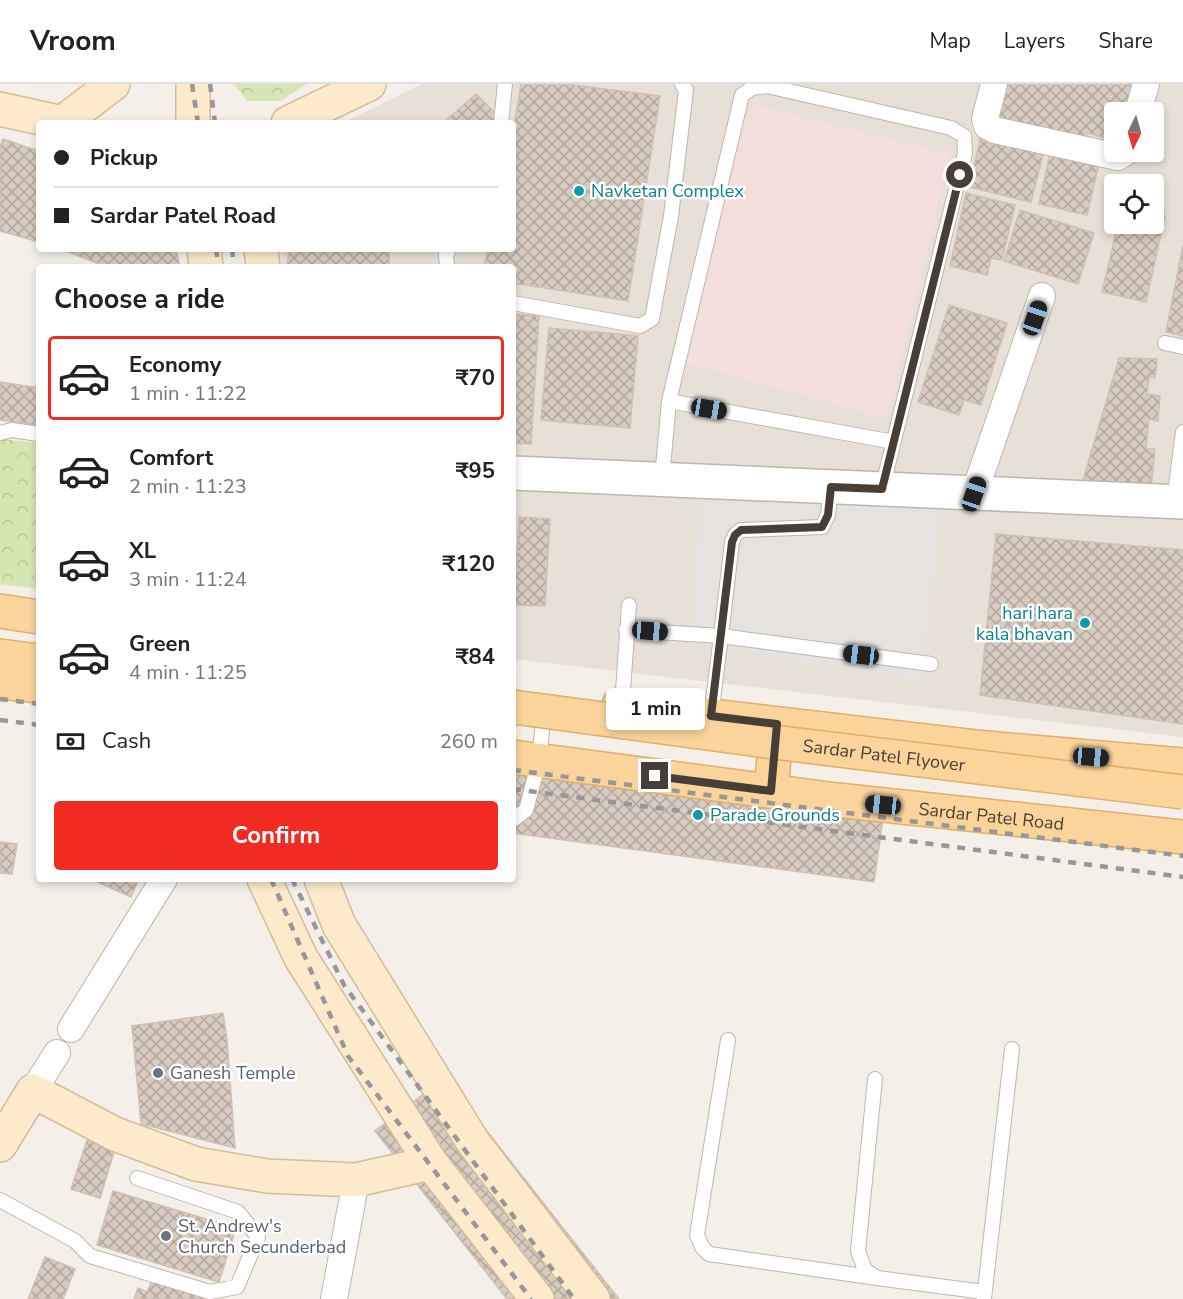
<!DOCTYPE html>
<meta charset="utf-8">
<style>
body{margin:0;font-family:"Nunito Sans",sans-serif;background:#f2f2f2;color:#222;height:100vh;display:flex;flex-direction:column;font-size:22px;white-space:nowrap}
*{box-sizing:border-box;margin:0}
p{font-size:20px;color:#767676}
.icon{flex:none;width:33px;height:33px;fill:none;stroke:currentColor;stroke-width:2;stroke-linecap:round;stroke-linejoin:round}
.map{position:relative;flex:1;overflow:hidden}
.drawer{position:absolute;left:36px;top:180px;width:480px;height:618px;display:flex;flex-direction:column;background:#fff;border-radius:6px;box-shadow:0 3px 9px #0003}
.drawer>*{flex:none}
.banner{position:absolute;left:36px;top:36px;width:480px;height:132px;border-radius:6px;box-shadow:0 3px 9px #0003;display:grid;align-content:center;height:132px;padding:0 18px;background:#fff}
.needle{width:39px;rotate:185deg}
.tools{position:absolute;left:1104px;top:18px;display:grid;gap:12px}
.tools a{display:grid;place-items:center;width:60px;height:60px;border-radius:6px;background:#fff;box-shadow:0 3px 9px #0003;font-size:30px}
.end{position:absolute;width:27px;height:27px;margin:-14px;border:8px solid #473f37;background:#fff;box-shadow:0 0 0 3px #fff}
.from{border-radius:50%}
.bubble{position:absolute;height:42px;border-radius:6px;background:#fff;box-shadow:0 3px 9px #0003;font-size:20px;font-weight:700;line-height:42px;text-align:center}
.car{position:absolute;width:18px;height:36px;margin:-18px -9px;border-radius:8px;box-shadow:0 0 4px 2px #0007;background:linear-gradient(#222 24%,#8ab4d8 0 40%,#222 0 76%,#8ab4d8 0 86%,#222 0)}
.banner b{display:flex;align-items:center;gap:21px;height:57px;font-size:22px}
.banner b+b{border-top:2px solid #e0e0e0}
.banner i{width:15px;height:15px;background:#222}
ul{padding:0;list-style:none}
li{display:flex;align-items:center;gap:18px;height:84px;margin:0 12px 9px;padding:0 6px;border:3px solid transparent;border-radius:6px}
li div{flex:1}
li b{display:block;font-size:22px}
li em{font-style:normal;font-weight:700}
li.on{border-color:#f12a22}
li>.icon{width:54px;height:54px;stroke-width:1.5}
h2{padding:0 18px;font-size:27px;line-height:72px}
.pay{display:flex;align-items:center;gap:15px;height:66px;padding:0 18px;font-size:22px}
.pay p{margin-inline-start:auto}
.button{display:flex;gap:12px;margin-top:auto;padding:12px 18px}
.button a{flex:1;height:69px;border-radius:6px;background:#f12a22;color:#fff;font-size:24px;font-weight:700;line-height:69px;text-align:center}
header{display:flex;align-items:center;gap:36px;box-sizing:border-box;height:84px;padding:0 30px;background:#fff;border-bottom:2px solid #e0e0e0}
header strong{font-size:28px}
nav{display:flex;gap:33px;margin-inline-start:auto;font-size:21px}
.map>svg:first-child{display:block}
</style>
<header>
<strong>Vroom</strong>
<nav><a>Map</a><a>Layers</a><a>Share</a></nav>
</header>
<div class="map">
<svg width="1183" height="1215" viewBox="0 0 1183 1215">
<defs>
<pattern id="park-crowns" width="20" height="18" patternUnits="userSpaceOnUse" patternTransform="scale(1.5)"><rect width="20" height="18" fill="#d5e6b3"/><path d="M2 6a3 3 0 1 1 6 0M12 15a3 3 0 1 1 6 0" fill="none" stroke="#b8c69b"/></pattern>
<pattern id="building-cross-hatch" width="8" height="8" patternUnits="userSpaceOnUse" patternTransform="scale(1.5)"><rect width="8" height="8" fill="#d8ccc1"/><path d="M0 0l8 8M0 8l8-8" fill="none" stroke="#b1a79e"/></pattern>
</defs>
<rect width="100%" height="100%" fill="#f4efe9"/>
<path fill="#e7e0d7" fill-rule="evenodd" d="M422 0H1183V653L513 575V183H282L280 165H513V39H343ZM1114 28H1154V68H1114ZM1114 100H1154V140H1114Z"/>
<path fill="#f3dddd" d="M751 20 950 70 887 335 676 276Z"/>
<path fill="url(#park-crowns)" d="M234 0H307L280 17H247Z
M0 355 39 359V505L0 500Z"/>
<path fill="#e5e2e0" d="M701 403 942 423 920 596 693 561Z"/>
<path fill="url(#building-cross-hatch)" stroke="#cfc0b2" stroke-width="1.5" d="M521 0H565L660 12 628 217 513 199V183H484L488 165H513V48Z
M998 0H1141L1134 28H1114V56L1087 49 1084 63 988 40Z
M476 10 495 29V39H443Z
M981 52 1044 67 1031 118 969 103Z
M3 55 39 67V158L0 147V63Z
M1050 69 1099 80 1087 131 1039 120Z
M966 109 1015 121 1002 176 991 174 987 191 950 182Z
M1020 126 1094 149 1078 200 1004 177Z
M1154 129 1165 132 1146 218 1102 208 1118 140H1154Z
M1183 161V252L1166 248Z
M61 165H176L180 183H99L97 179Z
M289 165H389V183H287Z
M949 221 1007 239 981 321 964 316 959 331 918 318Z
M513 230 539 232 531 360 513 359Z
M549 244 638 252 630 344 541 336Z
M1119 274 1157 275 1155 294 1149 293 1147 310 1160 312 1158 337 1149 335 1146 365H1155L1151 403 1083 396Z
M0 298 39 304V341L0 336Z
M519 433 550 435 545 522 514 521Z
M996 450 1183 466V640L980 611Z
M513 662 886 713 874 798 513 749Z
M0 758 17 760 12 790 0 789Z
M91 795H139L131 813Z
M223 929 227 956 235 1064 141 1040 132 942Z
M445 994 619 1215H507L375 1047Z
M87 1056 115 1065 100 1114 71 1105Z
M113 1107 236 1144 219 1198 97 1161Z
M45 1173 75 1185 63 1215H28Z
M153 1194 205 1215H134L138 1204 147 1208Z"/>
<g fill="none" stroke-linecap="round" stroke-linejoin="round">
<defs>
<path id="service" d="M501 39 505 0
M447 183 446 171 449 165
M513 219 640 242 652 235 671 132 686 6 682 0
M1165 259 1183 263
M669 317 894 358
M0 349 12 346 39 350
M662 394 669 317 742 11 752 4 767 2 951 44 964 52 965 69 882 405
M1174 418 1183 348
M626 546 721 552 732 458 735 451 741 446 822 443 828 431 831 403
M622 621 629 521
M711 632 721 552 931 580
M513 736 526 726 539 677 544 626
M728 956 697 1151 702 1163 709 1170 877 1194
M875 995 858 1167 865 1186 877 1194 984 1208
M0 1116 75 1157 90 1172 210 1208 237 1203 258 1153 238 1128 137 1094
M984 1215 1012 965"/>
<path id="minor" d="M994 0 985 35 987 42 994 46 1118 73 1126 68
M1138 28 1146 0
M974 410 1042 212
M71 945 164 795
M33 1007 57 969
M334 1215 356 1096"/>
<path id="tertiary" d="M513 389 1183 418"/>
<path id="secondary" d="M193 0V39
M0 25 63 39
M62 39 113 0
M288 39 369 0
M204 165 206 183
M261 165 263 183
M264 795 301 874 431 1079 537 1215
M321 795 339 841 473 1058 593 1215
M0 1061 33 1007 115 1050 196 1080 267 1092 356 1096 431 1079"/>
<g id="primary">
<path d="M0 527 39 533"/>
<path d="M0 572 39 577"/>
<path d="M0 598 39 602"/>
<path d="M619 621 975 663 1183 681"/>
<path id="s1" d="M513 673 837 716 1183 753"/>
<path d="M771 707 777 640"/>
</g>
</defs>
<use href="#service" stroke="#bfb6ab" stroke-width="16"/>
<use href="#minor" stroke="#bfb6ab" stroke-width="28"/>
<use href="#tertiary" stroke="#bfb6ab" stroke-width="36"/>
<use href="#secondary" stroke="#d1bd9a" stroke-width="36"/>
<use href="#primary" stroke="#dfaf6b" stroke-width="36"/>
<use href="#service" stroke="#fff" stroke-width="14"/>
<use href="#minor" stroke="#fff" stroke-width="26"/>
<use href="#tertiary" stroke="#fff" stroke-width="33"/>
<use href="#secondary" stroke="#fceaca" stroke-width="33"/>
<use href="#primary" stroke="#fad49b" stroke-width="33"/>
<path stroke="#979797" stroke-width="4.5" stroke-dasharray="8 8" stroke-linecap="butt" d="M192 0 198 39
M210 0 215 39
M216 165 219 183
M232 165 234 183
M0 615 39 620
M0 636 39 641
M513 686 1183 772
M513 705 1183 793
M271 795 348 972 531 1215
M292 795 344 901 574 1215"/>
<defs>
<g id="primary-bridge">
<path id="s2" d="M513 623 790 660 1183 708"/>
</g>
</defs>
<use href="#primary-bridge" stroke="#dfaf6b" stroke-width="36" stroke-linecap="butt"/>
<use href="#primary-bridge" stroke="#fad49b" stroke-width="33"/>
</g>
<g fill="none" stroke-linecap="round" stroke-linejoin="round">
<path stroke="#473f37" stroke-width="8" d="M655 692 771 707 777 640 711 632 732 458 735 451 741 446 822 443 828 431 831 403 882 405 960 91"/>
</g>
<g fill="#0f9aa8" stroke="#fff" stroke-width="2">
<circle cx="579" cy="107" r="6"/>
<circle cx="1085" cy="539" r="6"/>
<circle cx="698" cy="731" r="6"/>
</g>
<g fill="#6b7280" stroke="#fff" stroke-width="2">
<circle cx="158" cy="989" r="6"/>
<circle cx="166" cy="1152" r="6"/>
</g>
<g text-anchor="middle" stroke-width="5" stroke-linejoin="round" paint-order="stroke">
<g font-size="18" fill="#0d838f" stroke="#fff" text-anchor="start">
<text x="591" y="113">Navketan Complex</text>
<text x="1073" y="535" text-anchor="end">hari hara<tspan x="1073" dy="21">kala bhavan</tspan></text>
<text x="710" y="737">Parade Grounds</text>
</g>
<g font-size="18" fill="#473f37" stroke="#fff">
<text dy="6" stroke="none"><textPath href="#s2" startOffset="374">Sardar Patel Flyover</textPath></text>
<text dy="6" stroke="none"><textPath href="#s1" startOffset="482">Sardar Patel Road</textPath></text>
</g>
<g font-size="18" fill="#5b616d" stroke="#fff" text-anchor="start">
<text x="170" y="995">Ganesh Temple</text>
<text x="178" y="1148">St. Andrew's<tspan x="178" dy="21">Church Secunderbad</tspan></text>
</g>
</g>
</svg>
<div class="tools">
<a><svg class="needle" viewBox="-14 -14 28 28"><path d="M0-13l5 13h-10z" fill="#e53935"/><path d="M0 13l5-13h-10z" fill="#767676"/></svg></a>
<a><svg class="icon" aria-label="locate" viewBox="0 0 24 24"><circle cx="12" cy="12" r="6"/><path d="M12 2v4M12 18v4M2 12h4M18 12h4"/></svg></a>
</div>
<i class="end from" style="left:960px;top:91px"></i>
<i class="end" style="left:655px;top:692px"></i>
<div class="bubble" style="left:606px;top:604px;width:99px">1 min</div>
<i class="car" style="left:1035px;top:234px;rotate:19deg"></i>
<i class="car" style="left:709px;top:325px;rotate:100deg"></i>
<i class="car" style="left:974px;top:410px;rotate:19deg"></i>
<i class="car" style="left:650px;top:547px;rotate:94deg"></i>
<i class="car" style="left:861px;top:571px;rotate:277deg"></i>
<i class="car" style="left:1091px;top:673px;rotate:95deg"></i>
<i class="car" style="left:883px;top:721px;rotate:276deg"></i>
<div class="banner">
<b><i class="from"></i>Pickup</b>
<b><i></i>Sardar Patel Road</b>
</div>
<section class="drawer">
<h2>Choose a ride</h2>
<ul>
<li class="on"><svg class="icon" aria-label="car" viewBox="0 0 24 24"><path d="M5 17H2v-5l4-1 3-4h7l3 4 3 1v5h-3M9 17h6M6 11h13"/><circle cx="7" cy="17" r="2"/><circle cx="17" cy="17" r="2"/></svg><div><b>Economy</b><p>1 min · 11:22</p></div><em>₹70</em></li>
<li><svg class="icon" aria-label="car" viewBox="0 0 24 24"><path d="M5 17H2v-5l4-1 3-4h7l3 4 3 1v5h-3M9 17h6M6 11h13"/><circle cx="7" cy="17" r="2"/><circle cx="17" cy="17" r="2"/></svg><div><b>Comfort</b><p>2 min · 11:23</p></div><em>₹95</em></li>
<li><svg class="icon" aria-label="car" viewBox="0 0 24 24"><path d="M5 17H2v-5l4-1 3-4h7l3 4 3 1v5h-3M9 17h6M6 11h13"/><circle cx="7" cy="17" r="2"/><circle cx="17" cy="17" r="2"/></svg><div><b>XL</b><p>3 min · 11:24</p></div><em>₹120</em></li>
<li><svg class="icon" aria-label="car" viewBox="0 0 24 24"><path d="M5 17H2v-5l4-1 3-4h7l3 4 3 1v5h-3M9 17h6M6 11h13"/><circle cx="7" cy="17" r="2"/><circle cx="17" cy="17" r="2"/></svg><div><b>Green</b><p>4 min · 11:25</p></div><em>₹84</em></li>
</ul>
<div class="pay"><svg class="icon" aria-label="cash" viewBox="0 0 24 24"><path d="M3 7h18v10H3z"/><circle cx="12" cy="12" r="2"/></svg>Cash<p>260 m</p></div>
<div class="button"><a>Confirm</a></div>
</section>
</div>
